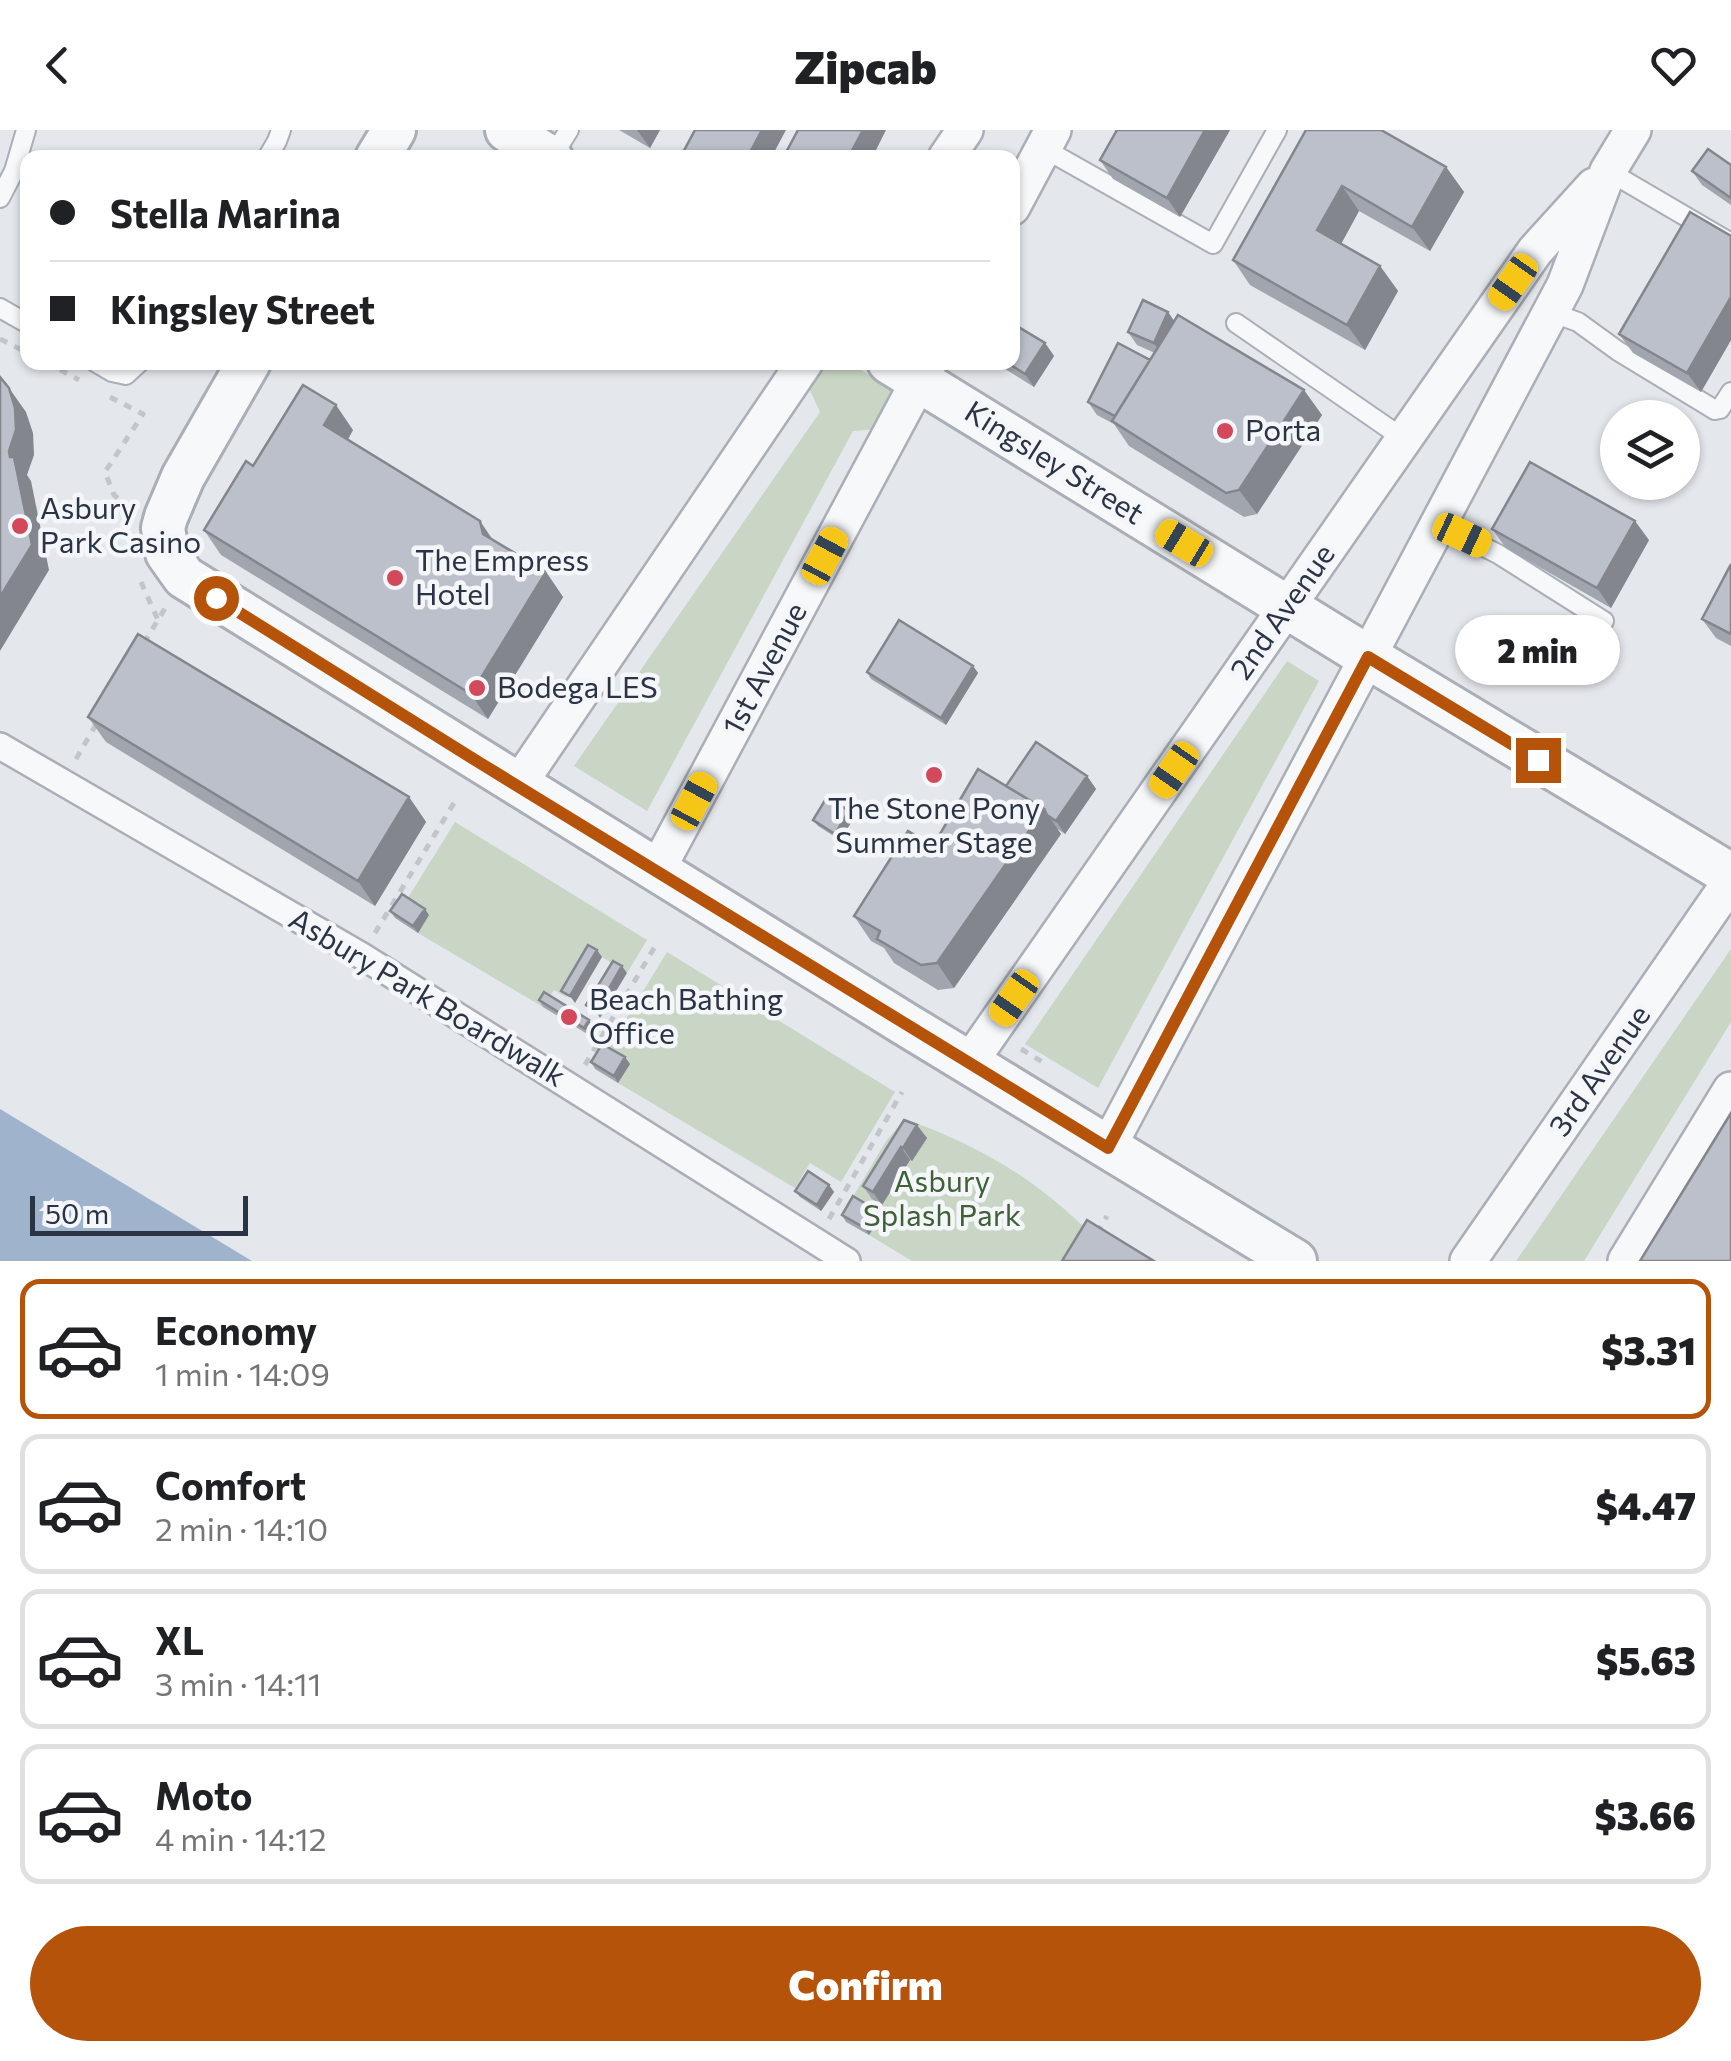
<!DOCTYPE html>
<meta charset="utf-8">
<style>
body{margin:0;font-family:Commissioner,sans-serif;background:#f2f2f2;color:#202124;height:100vh;display:flex;flex-direction:column;font-size:38px;white-space:nowrap}
*{box-sizing:border-box;margin:0}
p{font-size:32px;color:#757577}
.icon{flex:none;width:55px;height:55px;fill:none;stroke:currentColor;stroke-width:2;stroke-linecap:round;stroke-linejoin:round}
.map{position:relative;height:1131px;overflow:hidden}
.panel{display:flex;flex-direction:column;background:#fff;flex:1}
.panel>*{flex:none}
.top-card{position:absolute;left:20px;top:20px;width:1000px;height:220px;border-radius:20px;box-shadow:0 2px 8px #0004;display:grid;align-content:center;height:220px;padding:0 30px;background:#fff}
.buttons{position:absolute;left:1600px;top:270px;display:grid;gap:20px}
.buttons a{display:grid;place-items:center;width:100px;height:100px;border-radius:50%;background:#fff;box-shadow:0 2px 8px #0004;font-size:50px}
.scale{position:absolute;left:30px;bottom:25px;width:218px;box-sizing:border-box;padding-left:10px;border:5px solid #2b3445;border-top:0;font-size:28px;line-height:35px;white-space:nowrap;color:#2b3445;-webkit-text-stroke:8px #f4f6f9;paint-order:stroke}
.end{position:absolute;width:45px;height:45px;margin:-22px;border:12px solid #b45309;background:#fff;box-shadow:0 0 0 5px #fff}
.from{border-radius:50%}
.bubble{position:absolute;height:70px;border-radius:35px;background:#fff;box-shadow:0 2px 8px #0004;font-size:32px;font-weight:800;line-height:70px;text-align:center}
.car{position:absolute;width:30px;height:60px;margin:-30px -15px;border-radius:12px;box-shadow:0 0 8px 2px #0007;background:linear-gradient(#f5c518 24%,#345 0 40%,#f5c518 0 76%,#345 0 86%,#f5c518 0)}
.top-card b{display:flex;align-items:center;gap:35px;height:95px;font-size:38px}
.top-card b+b{border-top:2px solid #e0e0e0}
.top-card i{width:25px;height:25px;background:#202124}
ul{padding:18px 0 0;list-style:none}
li{display:flex;align-items:center;gap:30px;height:140px;margin:0 20px 15px;padding:0 10px;border:5px solid #e0e0e0;border-radius:20px}
li div{flex:1}
li b{display:block;font-size:38px}
li em{font-style:normal;font-weight:800}
li.selected{border-color:#b45309}
li>.icon{width:90px;height:90px;stroke-width:1.5}
.primary-button{display:flex;gap:20px;margin-top:auto;padding:20px 30px}
.primary-button a{flex:1;height:115px;border-radius:60px;background:#b45309;color:#fff;font-size:40px;font-weight:800;line-height:115px;text-align:center}
header{display:flex;justify-content:space-between;align-items:center;height:130px;padding:0 30px;background:#fff;font-size:45px;font-weight:800}
.map>svg:first-child{display:block}
</style>
<header><svg class="icon" aria-label="back" viewBox="0 0 24 24"><path d="M15 5l-7 7 7 7"/></svg>Zipcab<svg class="icon" aria-label="heart" viewBox="0 0 24 24"><path d="M12 20l-8-8c-3-5 5-10 8-4 3-6 11-1 8 4z"/></svg></header>
<div class="map">
<svg width="1731" height="1131" viewBox="0 0 1731 1131">
<rect width="100%" height="100%" fill="#e4e7ec"/>
<path fill="#c9d6c5" d="M822 233H850L894 261 880 299 853 301 647 681 574 636 820 282 807 254Z
M1287 531 1319 551 1098 958 1025 914Z
M455 692 647 810 627 843 602 827 566 867 554 860 543 877 418 803 429 785 406 771Z
M1731 819V892L1584 1131H1516Z
M667 822 895 962 841 1052 810 1033 795 1058 618 953 629 934 607 920Z
M905 989C977 1015 1032 1046 1087 1100L1073 1131H912L869 1105 880 1086 851 1070 886 1011Z"/>
<path fill="#9fb4cc" d="M0 979 252 1131H0Z"/>
<g fill="none" stroke-linecap="round" stroke-linejoin="round">
<defs>
<path id="service" d="M1043 18 1213 114 1277 0
M552 27 569 0
M267 28 277 11 281 0
M1608 41 1731 113
M0 68 14 41 26 0
M0 178 28 194
M1550 182 1578 192 1618 221 1715 280 1720 279 1731 262
M1236 193 1404 309
M95 232 112 242 126 245 140 232
M1438 394 1498 424 1604 491"/>
<path id="pedestrian" d="M0 616 362 826 847 1131"/>
<path id="minor" d="M946 28 965 0
M1012 77 1053 0
M518 655 805 232
M657 740 929 232
M969 933 1535 121 1594 56
M1108 1017 1565 155 1608 41 1633 0
M1468 1131 1731 751
M1626 1131 1731 960"/>
<path id="tertiary" d="M507 0 551 28
M377 28 394 0
M249 232 183 347 166 387 163 398 167 423 184 447 905 894 1295 1131
M889 232 1368 527 1731 745"/>
</defs>
<use href="#service" stroke="#a9aeb7" stroke-width="22"/>
<use href="#pedestrian" stroke="#a9aeb7" stroke-width="30"/>
<use href="#minor" stroke="#a9aeb7" stroke-width="40"/>
<use href="#tertiary" stroke="#a9aeb7" stroke-width="48"/>
<path stroke="#c2c5cb" stroke-width="5" stroke-dasharray="8 8" stroke-linecap="butt" d="M0 209 28 223
M46 232 79 250
M110 267 143 284 105 342 114 365 131 379
M141 452 158 490
M144 513 167 475
M76 629 98 591
M375 803 454 673
M1021 919 1044 933
M585 935 657 813
M829 1089 902 962
M1097 1103 1107 1086"/>
<use href="#service" stroke="#f7f8fa" stroke-width="18"/>
<use href="#pedestrian" stroke="#f7f8fa" stroke-width="25"/>
<use href="#minor" stroke="#f7f8fa" stroke-width="35"/>
<use href="#tertiary" stroke="#f7f8fa" stroke-width="42"/>
</g>
<path fill="#a1a5ae" d="M619 0H660L650 18Z
M1230 0 1180 87 1113 49 1100 30Z
M1306 0 1446 37 1464 62 1430 121 1359 81 1341 114 1380 136 1398 161 1365 220 1250 155 1233 130Z
M1731 35V75L1702 55 1692 41Z
M1731 106V210L1701 262 1633 223 1619 204Z
M1175 191 1322 285 1257 384 1244 387 1129 316 1114 294 1097 285 1088 272 1150 230 1155 223 1137 215 1128 202Z
M1045 213 1054 226 1034 257 994 232H1012Z
M353 300 348 310 494 411 546 442 563 467 488 589 221 425 204 400 253 336Z
M1492 399 1649 410 1611 478 1506 418Z
M1731 434V516L1716 508 1702 489Z
M973 536 978 543 946 595 871 549 867 542Z
M88 587 409 667 426 692 375 776 106 612Z
M1087 646 1096 659 1065 704 1056 698 1061 704 954 858 938 860 894 833 884 818 871 811 854 786 933 716 1006 656Z
M849 681 854 688 840 710 818 696 813 690Z
M390 781 429 785 418 803 395 788Z
M539 870 594 897 589 905 543 877Z
M591 932 630 934 618 953 595 939Z
M904 990 927 1008 912 1031 910 1030 882 1075 872 1069 863 1056Z
M829 1055 834 1062 821 1081 800 1067 795 1061Z
M876 1080 881 1086 869 1105 846 1092 842 1085Z"/>
<path fill="#83868d" d="M637 0H660L650 18Z
M762 0H786L771 28H747Z
M863 0H886L872 28H848Z
M1205 0H1230L1180 87 1167 68Z
M1446 37 1464 62 1430 121 1412 97Z
M1342 56 1359 81 1335 125 1317 100Z
M1380 136 1398 161 1365 220 1347 195Z
M1731 167V210L1701 262 1687 243Z
M1168 182 1177 195 1163 227 1154 213Z
M1045 213 1054 226 1034 257 1025 244Z
M9 258 26 282 33 303 34 325 27 345 31 351 49 440 0 521V467L10 327Z
M1304 260 1322 285 1257 384 1239 360Z
M336 275 353 300 341 320 324 295Z
M480 391 497 416 483 404Z
M1635 391 1649 410 1611 478 1597 458Z
M546 442 563 467 488 589 471 564Z
M973 536 978 543 946 595 941 588Z
M1087 646 1096 659 1065 704 1056 691Z
M409 667 426 692 375 776 358 751Z
M1044 679 1061 704 954 858 937 833Z
M849 681 854 688 840 710 835 704Z
M425 779 429 785 418 803 413 796Z
M597 820 602 827 575 873 570 866Z
M622 836 627 843 600 888 596 881Z
M589 890 594 897 589 905 584 898Z
M625 927 630 934 618 953 614 946Z
M917 995 927 1008 912 1031 903 1018Z
M901 1017 910 1030 882 1075 873 1062Z
M829 1055 834 1062 821 1081 817 1075Z
M876 1080 881 1086 869 1105 865 1098Z"/>
<path fill="#bbc0ca" stroke="#83868d" stroke-width="2.5" d="M695 0H762L747 28H680Z
M798 0H863L848 28H783Z
M1117 0H1205L1167 68 1100 30Z
M1306 0H1381L1446 37 1412 97 1342 56 1317 100 1380 136 1347 195 1233 130Z
M1708 19 1731 35V68L1692 41Z
M1690 82 1731 106V167L1687 243 1619 204Z
M1143 170 1168 182 1154 213 1128 202Z
M1178 185 1304 260 1239 360 1226 363 1112 291Z
M1012 193 1045 213 1025 244 1006 232H1012Z
M1118 213 1150 230 1115 286 1088 272Z
M0 247 9 258 15 278 16 300 9 321 10 327H14L32 415 0 467Z
M303 255 336 275 324 295 480 391 483 404 546 442 471 564 204 400 246 331 253 336Z
M1530 332 1635 391 1597 458 1492 399Z
M1731 434V504L1702 489Z
M899 490 973 536 941 588 867 542Z
M138 504 409 667 358 751 88 587Z
M1036 612 1087 646 1056 691 1047 685 1044 679 1006 656Z
M978 639 1044 679 937 833 921 835 877 809 880 801 854 786 908 701 933 716Z
M827 667 849 681 835 704 813 690Z
M402 764 425 779 413 796 390 781Z
M588 815 597 820 570 866 561 861Z
M613 831 622 836 596 881 586 875Z
M544 862 589 890 584 898 539 870Z
M602 914 625 927 614 946 591 932Z
M1731 983V1131H1640Z
M904 990 917 995 903 1018 901 1017 873 1062 863 1056Z
M808 1041 829 1055 817 1075 795 1061Z
M853 1066 876 1080 865 1098 842 1085Z
M1087 1090 1154 1131H1062Z"/>
<g fill="none" stroke-linecap="round" stroke-linejoin="round">
<path stroke="#b45309" stroke-width="12" d="M216 468 480 633 1108 1018 1368 527 1538 630"/>
</g>
<g fill="#d1495b" stroke="#f4f6f9" stroke-width="4">
<circle cx="1225" cy="301" r="10"/>
<circle cx="20" cy="396" r="10"/>
<circle cx="395" cy="448" r="10"/>
<circle cx="477" cy="558" r="10"/>
<circle cx="934" cy="645" r="10"/>
<circle cx="569" cy="887" r="10"/>
</g>
<g text-anchor="middle" stroke-width="9" stroke-linejoin="round" paint-order="stroke">
<g font-size="30" fill="#2b3445" stroke="#f4f6f9" text-anchor="start">
<text x="1245" y="311">Porta</text>
<text x="40" y="389">Asbury<tspan x="40" dy="34">Park Casino</tspan></text>
<text x="415" y="441">The Empress<tspan x="415" dy="34">Hotel</tspan></text>
<text x="497" y="568">Bodega LES</text>
<text x="934" y="689" text-anchor="middle">The Stone Pony<tspan x="934" dy="34">Summer Stage</tspan></text>
<text x="589" y="880">Beach Bathing<tspan x="589" dy="34">Office</tspan></text>
</g>
<g font-size="30" fill="#2b3445" stroke="#f4f6f9">
<text transform="translate(1054 333) rotate(32)" y="10">Kingsley Street</text>
<text transform="translate(1283 482) rotate(-55)" y="10">2nd Avenue</text>
<text transform="translate(765 539) rotate(-62)" y="10">1st Avenue</text>
<text transform="translate(427 868) rotate(31)" y="10">Asbury Park Boardwalk</text>
<text transform="translate(1600 941) rotate(-55)" y="10">3rd Avenue</text>
</g>
<g font-size="30" fill="#3f6138" stroke="#f4f6f9">
<text x="942" y="1062">Asbury<tspan x="942" dy="34">Splash Park</tspan></text>
</g>
</g>
</svg>
<div class="buttons">
<a><svg class="icon" aria-label="layers" viewBox="0 0 24 24"><path d="M12 4l9 5-9 5-9-5zM3 14l9 5 9-5"/></svg></a>
</div>
<div class="scale">50 m</div>
<i class="end from" style="left:216px;top:468px"></i>
<i class="end" style="left:1538px;top:630px"></i>
<div class="bubble" style="left:1455px;top:485px;width:165px">2 min</div>
<i class="car" style="left:1513px;top:152px;rotate:215deg"></i>
<i class="car" style="left:1462px;top:405px;rotate:115deg"></i>
<i class="car" style="left:1184px;top:413px;rotate:301deg"></i>
<i class="car" style="left:825px;top:426px;rotate:28deg"></i>
<i class="car" style="left:1174px;top:640px;rotate:215deg"></i>
<i class="car" style="left:694px;top:671px;rotate:28deg"></i>
<i class="car" style="left:1014px;top:868px;rotate:215deg"></i>
<div class="top-card">
<b><i class="from"></i>Stella Marina</b>
<b><i></i>Kingsley Street</b>
</div>
</div>
<section class="panel">
<ul>
<li class="selected"><svg class="icon" aria-label="car" viewBox="0 0 24 24"><path d="M5 17H2v-5l4-1 3-4h7l3 4 3 1v5h-3M9 17h6M6 11h13"/><circle cx="7" cy="17" r="2"/><circle cx="17" cy="17" r="2"/></svg><div><b>Economy</b><p>1 min · 14:09</p></div><em>$3.31</em></li>
<li><svg class="icon" aria-label="car" viewBox="0 0 24 24"><path d="M5 17H2v-5l4-1 3-4h7l3 4 3 1v5h-3M9 17h6M6 11h13"/><circle cx="7" cy="17" r="2"/><circle cx="17" cy="17" r="2"/></svg><div><b>Comfort</b><p>2 min · 14:10</p></div><em>$4.47</em></li>
<li><svg class="icon" aria-label="car" viewBox="0 0 24 24"><path d="M5 17H2v-5l4-1 3-4h7l3 4 3 1v5h-3M9 17h6M6 11h13"/><circle cx="7" cy="17" r="2"/><circle cx="17" cy="17" r="2"/></svg><div><b>XL</b><p>3 min · 14:11</p></div><em>$5.63</em></li>
<li><svg class="icon" aria-label="car" viewBox="0 0 24 24"><path d="M5 17H2v-5l4-1 3-4h7l3 4 3 1v5h-3M9 17h6M6 11h13"/><circle cx="7" cy="17" r="2"/><circle cx="17" cy="17" r="2"/></svg><div><b>Moto</b><p>4 min · 14:12</p></div><em>$3.66</em></li>
</ul>
<div class="primary-button"><a>Confirm</a></div>
</section>
